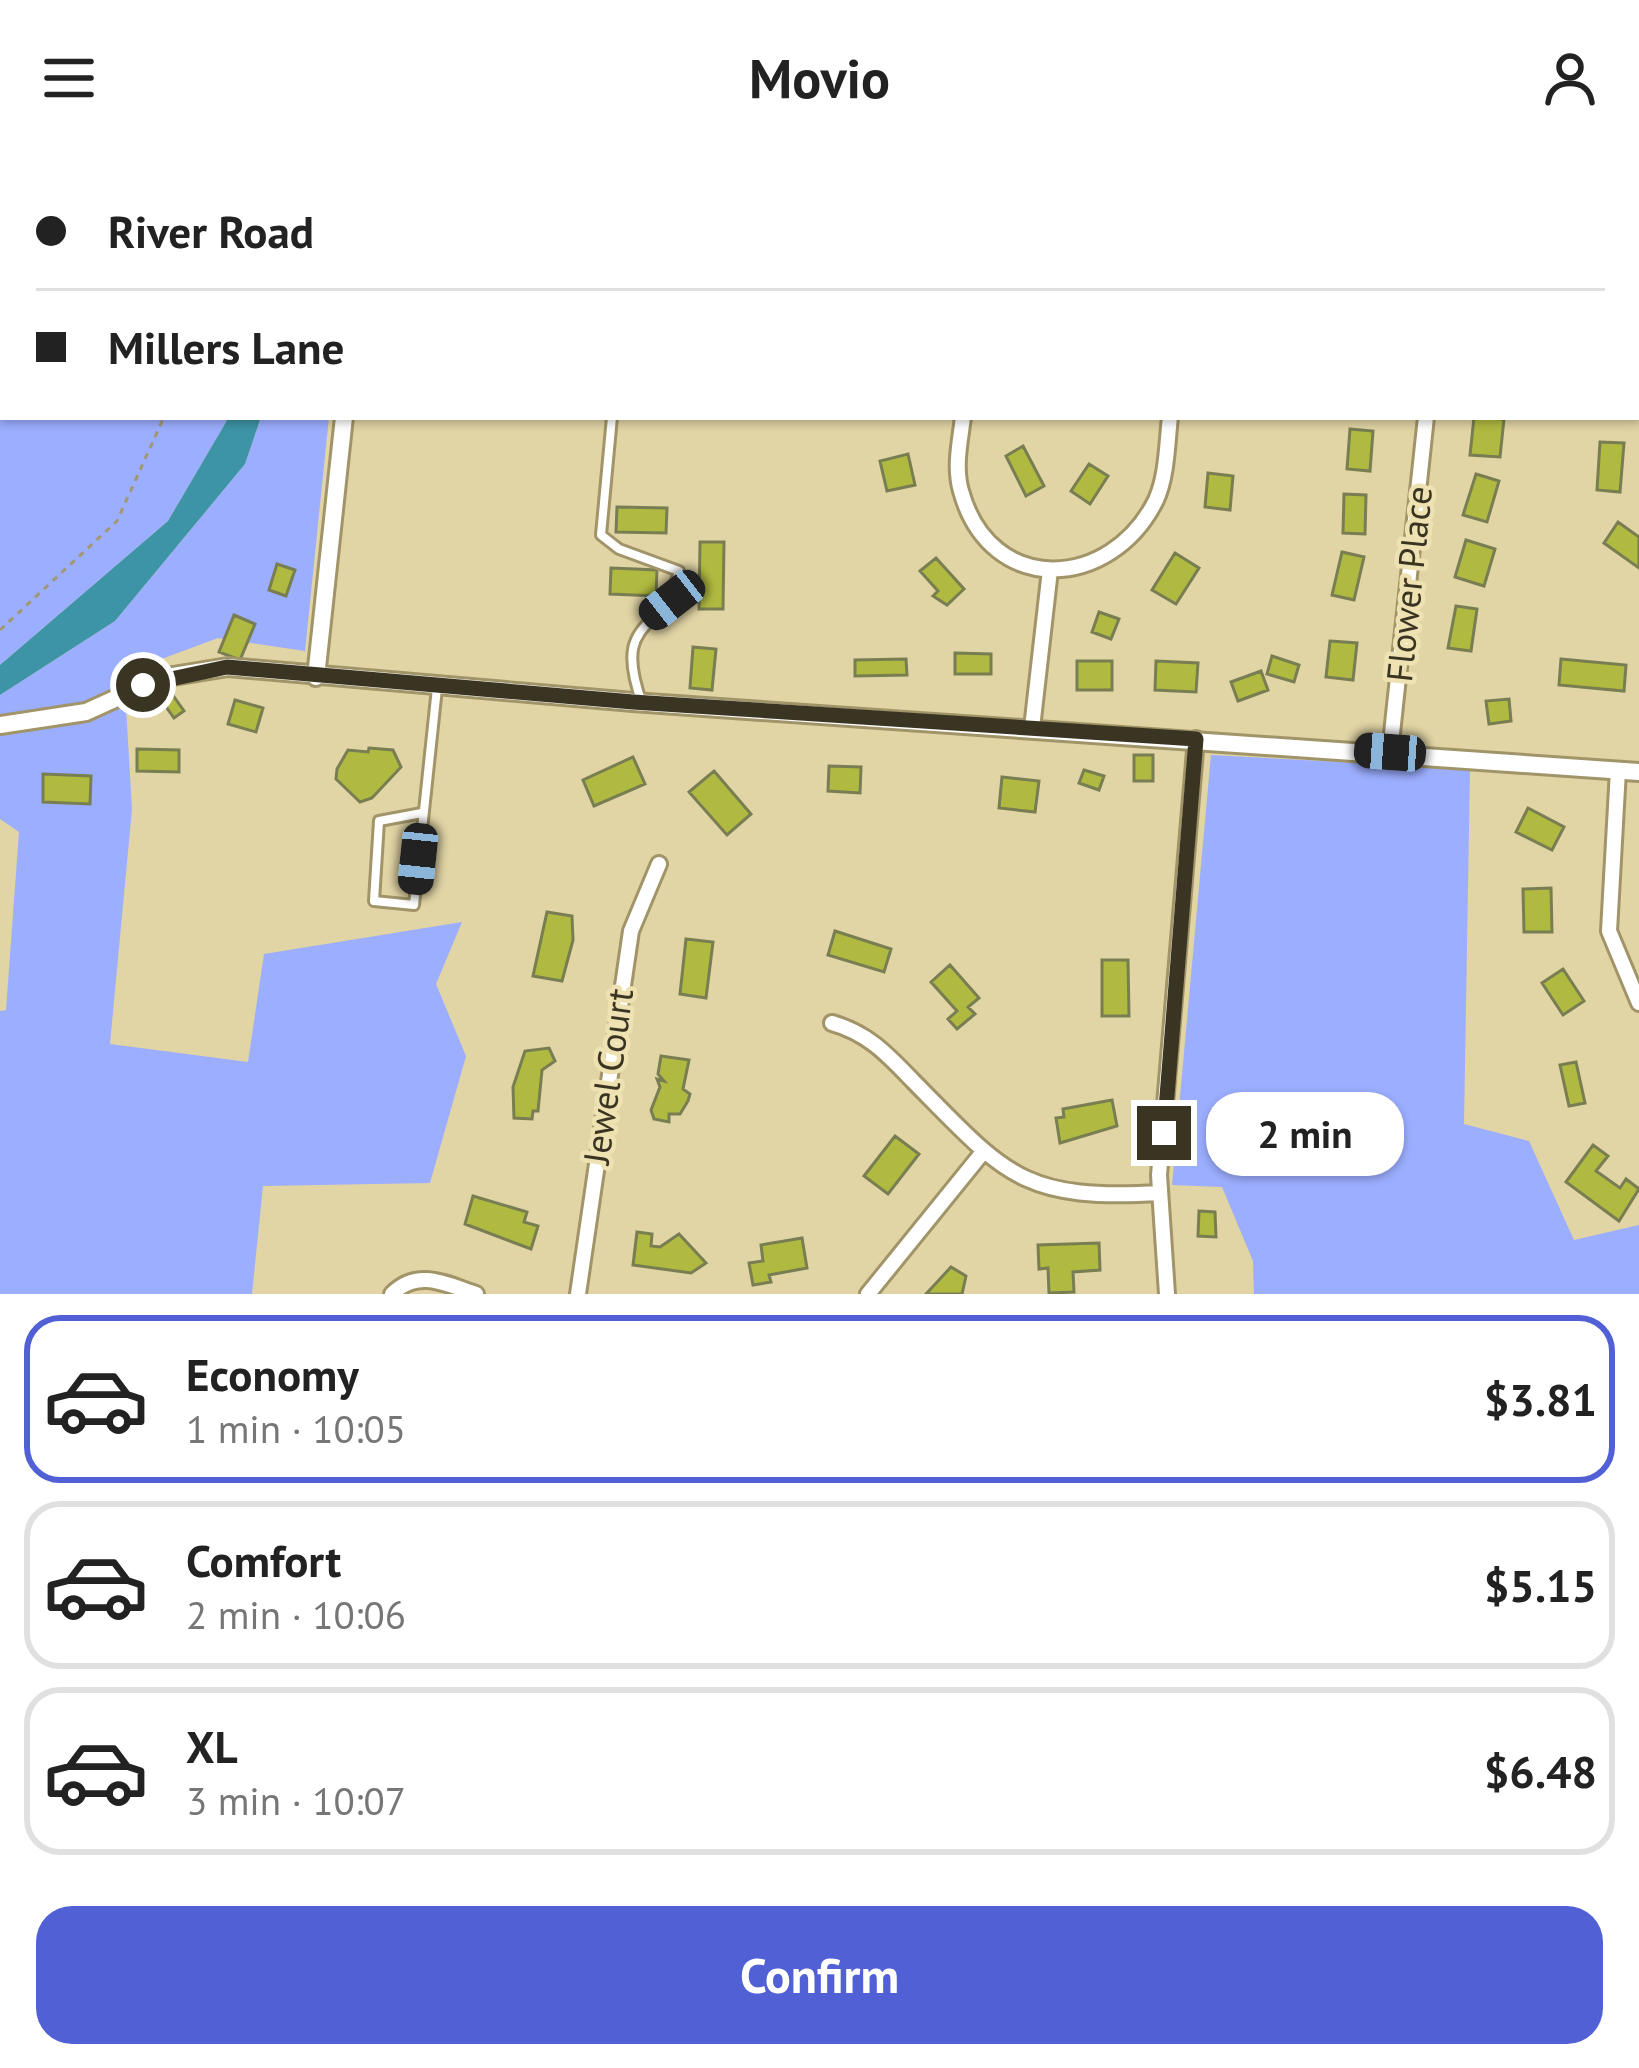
<!DOCTYPE html>
<meta charset="utf-8">
<style>
body{margin:0;font-family:"PT Sans",sans-serif;background:#f6f6f6;color:#222;height:100vh;display:flex;flex-direction:column;font-size:45px;white-space:nowrap}
*{box-sizing:border-box;margin:0}
p{font-size:39px;color:#767676}
.icon{flex:none;width:66px;height:66px;fill:none;stroke:currentColor;stroke-width:2;stroke-linecap:round;stroke-linejoin:round}
.map{position:relative;height:1138px;overflow:hidden}
.details{display:flex;flex-direction:column;background:#fff;flex:1}
.details>*{flex:none}
.top-card{position:absolute;left:0px;top:0px;width:1641px;height:264px;box-shadow:0 3px 9px #0004;display:grid;align-content:center;height:264px;padding:0 36px;background:#fff}
.end{position:absolute;width:54px;height:54px;margin:-27px;border:15px solid #3a3522;background:#fff;box-shadow:0 0 0 6px #fff}
.from{border-radius:50%}
.bubble{position:absolute;height:84px;border-radius:36px;background:#fff;box-shadow:0 3px 9px #0004;font-size:39px;font-weight:700;line-height:84px;text-align:center}
.car{position:absolute;width:36px;height:72px;margin:-36px -18px;border-radius:15px;box-shadow:0 0 9px 3px #0007;background:linear-gradient(#222 24%,#8ab4d8 0 40%,#222 0 76%,#8ab4d8 0 86%,#222 0)}
.top-card b{display:flex;align-items:center;gap:42px;height:114px;font-size:45px}
.top-card b+b{border-top:3px solid #e0e0e0}
.top-card i{width:30px;height:30px;background:#222}
ul{padding:21px 0 0;list-style:none}
li{display:flex;align-items:center;gap:36px;height:168px;margin:0 24px 18px;padding:0 12px;border:6px solid #e0e0e0;border-radius:36px}
li div{flex:1}
li b{display:block;font-size:45px}
li em{font-style:normal;font-weight:700}
li.active{border-color:#5260d6}
li>.icon{width:108px;height:108px;stroke-width:1.5}
.button{display:flex;gap:24px;margin-top:auto;padding:24px 36px}
.button a{flex:1;height:138px;border-radius:36px;background:#5260d6;color:#fff;font-size:48px;font-weight:700;line-height:138px;text-align:center}
header{display:flex;justify-content:space-between;align-items:center;height:156px;padding:0 36px;background:#fff;font-size:54px;font-weight:700}
.map>svg:first-child{display:block}
</style>
<header><svg class="icon" aria-label="menu" viewBox="0 0 24 24"><path d="M4 6h16M4 12h16M4 18h16"/></svg>Movio<svg class="icon" aria-label="person" viewBox="0 0 24 24"><circle cx="12" cy="8" r="4"/><path d="M4 21q1-7 8-7t8 7"/></svg></header>
<div class="map">
<svg width="1639" height="1138" viewBox="0 0 1639 1138">
<rect width="100%" height="100%" fill="#e1d4a5"/>
<path fill="#9caeff" d="M0 0 289 3H3V261H229L168 365 0 509Z
M261 261H329L305 495 218 482 124 517 132 653 110 888 248 906 264 798 462 766 436 828 466 900 430 1027 263 1030 252 1138H0V855L6 854 19 676 0 663V539L115 465 245 308Z
M1211 599 1470 613 1464 968 1529 985 1574 1084 1639 1069V1138H1254L1253 1105 1222 1031 1172 1029Z"/>
<path fill="#3d94a6" d="M229 261H261L245 308 115 465 0 539V509L168 365Z"/>
<path fill="#b0ba40" stroke="#787e52" stroke-width="3" d="M1474 261 1504 263 1500 301 1470 299Z
M1350 273 1373 275 1370 315 1347 313Z
M1600 286 1624 287 1620 336 1597 334Z
M1023 290 1044 330 1026 340 1006 300Z
M908 298 915 329 887 335 880 305Z
M1089 308 1108 320 1090 348 1071 335Z
M1208 317 1233 320 1230 354 1205 351Z
M1476 318 1499 325 1487 366 1463 359Z
M1344 338 1366 339 1365 378 1343 377Z
M617 351 667 352 666 377 616 376Z
M1618 366 1639 381V412L1604 387Z
M1466 384 1495 393 1484 430 1455 421Z
M700 386H724L723 453H699Z
M1342 396 1364 401 1354 444 1332 439Z
M1175 397 1199 412 1176 448 1152 434Z
M936 402 964 433 947 449 933 440 938 435 920 415Z
M277 408 295 414 286 440 269 434Z
M611 412 657 414 656 440 610 438Z
M1456 450 1477 453 1471 495 1448 492Z
M1099 456 1119 463 1111 483 1092 476Z
M234 459 255 468 240 504 219 496Z
M1330 485 1357 487 1353 524 1326 521Z
M693 491 716 493 712 534 690 532Z
M955 497 991 498V518H955Z
M1272 500 1299 509 1294 526 1267 518Z
M906 503 907 519 855 520V504Z
M1561 503 1626 509 1624 535 1559 529Z
M1077 505H1112V534H1077Z
M1156 505 1198 507 1196 536 1155 534Z
M1261 515 1268 534 1238 545 1231 526Z
M172 538 184 555 174 562 162 545Z
M1509 543 1511 565 1489 568 1486 545Z
M235 544 263 552 256 576 228 568Z
M369 592 393 594 401 611 372 642 360 646 336 623 337 613 348 594 368 596Z
M137 593 179 594V616L137 615Z
M1134 599H1153V625H1134Z
M633 601 645 628 594 650 583 624Z
M829 610 861 611 860 637 828 635Z
M1084 614 1104 620 1099 634 1079 627Z
M714 615 751 658 727 679 689 636Z
M43 618 91 620 90 648 43 646Z
M1002 621 1039 625 1035 656 999 652Z
M1528 652 1564 671 1552 694 1516 676Z
M1551 732 1552 776H1524L1523 733Z
M547 756 572 760 573 784 562 825 533 820Z
M835 775 891 793 884 816 828 799Z
M686 783 713 786 706 842 680 838Z
M1102 804H1128L1129 860H1102Z
M950 809 979 842 968 851 975 858 957 873 948 863 957 855 931 826Z
M1563 813 1584 845 1563 859 1542 827Z
M549 892 555 905 542 914 538 955H533L532 963 514 962 513 931 525 895Z
M661 900 689 904 683 933 690 938 688 945 680 958H669V966L654 963 651 954 660 931 657 923 664 925 658 918Z
M1576 906 1585 947 1569 950 1560 909Z
M1112 944 1117 970 1060 987 1056 962 1064 961 1063 953Z
M895 980 919 998 888 1038 864 1020Z
M1593 989 1608 1000 1596 1015 1620 1032 1626 1023 1639 1033 1619 1065 1566 1026Z
M473 1040 527 1056 524 1066 538 1070 531 1093 465 1068Z
M1199 1055 1215 1056 1216 1081 1198 1080Z
M637 1076 652 1078 651 1090 660 1091 679 1078 706 1107 691 1117 633 1109Z
M802 1082 807 1112 769 1119 771 1126 753 1129 749 1107 763 1105 761 1089Z
M1099 1087 1100 1114 1073 1116 1074 1136 1049 1137 1048 1112 1039 1113 1038 1089Z
M951 1111 966 1120 962 1138H926Z"/>
<g fill="none" stroke-linecap="round" stroke-linejoin="round">
<defs>
<path id="service" d="M646 3V0
M612 261 601 379 619 393 679 415C662 481 611 460 642 547
M422 657 379 665 374 745 414 749 437 532"/>
<path id="minor" d="M994 3 995 0
M1202 3V0
M1638 106H1639
M963 261C960 286 954 311 961 335 990 441 1111 435 1156 344 1167 320 1167 287 1170 261
M1032 572 1050 414
M1390 596 1426 261
M1618 614 1609 775 1639 847
M832 867C868 877 888 899 913 925 1005 1018 1021 1045 1159 1037
M392 1138C418 1112 446 1128 476 1138
M578 1138 631 775 659 708
M868 1138 983 996
M1167 1138 1159 1019 1196 583"/>
<path id="tertiary" d="M363 0V3
M316 521 344 261
M0 569 86 556 161 522 228 511 633 546 1639 616"/>
</defs>
<use href="#service" stroke="#a19468" stroke-width="14"/>
<use href="#minor" stroke="#a19468" stroke-width="20"/>
<use href="#tertiary" stroke="#a19468" stroke-width="22"/>
<path stroke="#a19773" stroke-width="3" stroke-dasharray="6 6" stroke-linecap="butt" d="M0 474 117 365 164 261"/>
<use href="#service" stroke="#fff" stroke-width="8"/>
<use href="#minor" stroke="#fff" stroke-width="14"/>
<use href="#tertiary" stroke="#fff" stroke-width="16"/>
</g>
<g fill="none" stroke-linecap="round" stroke-linejoin="round">
<path stroke="#3a3522" stroke-width="15" d="M143 529 227 511 633 546 1196 583 1164 977"/>
</g>
<g text-anchor="middle" stroke-width="9" stroke-linejoin="round" paint-order="stroke">
<g font-size="36" fill="#3a3522" stroke="#eee1b2">
<text transform="translate(1409 428) rotate(-84)" y="13">Flower Place</text>
<text transform="translate(608 920) rotate(-82)" y="13">Jewel Court</text>
</g>
</g>
</svg>
<i class="end from" style="left:143px;top:529px"></i>
<i class="end" style="left:1164px;top:977px"></i>
<div class="bubble" style="left:1206px;top:936px;width:198px">2 min</div>
<i class="car" style="left:672px;top:444px;rotate:232deg"></i>
<i class="car" style="left:1390px;top:596px;rotate:274deg"></i>
<i class="car" style="left:418px;top:703px;rotate:186deg"></i>
<div class="top-card">
<b><i class="from"></i>River Road</b>
<b><i></i>Millers Lane</b>
</div>
</div>
<section class="details">
<ul>
<li class="active"><svg class="icon" aria-label="car" viewBox="0 0 24 24"><path d="M5 17H2v-5l4-1 3-4h7l3 4 3 1v5h-3M9 17h6M6 11h13"/><circle cx="7" cy="17" r="2"/><circle cx="17" cy="17" r="2"/></svg><div><b>Economy</b><p>1 min · 10:05</p></div><em>$3.81</em></li>
<li><svg class="icon" aria-label="car" viewBox="0 0 24 24"><path d="M5 17H2v-5l4-1 3-4h7l3 4 3 1v5h-3M9 17h6M6 11h13"/><circle cx="7" cy="17" r="2"/><circle cx="17" cy="17" r="2"/></svg><div><b>Comfort</b><p>2 min · 10:06</p></div><em>$5.15</em></li>
<li><svg class="icon" aria-label="car" viewBox="0 0 24 24"><path d="M5 17H2v-5l4-1 3-4h7l3 4 3 1v5h-3M9 17h6M6 11h13"/><circle cx="7" cy="17" r="2"/><circle cx="17" cy="17" r="2"/></svg><div><b>XL</b><p>3 min · 10:07</p></div><em>$6.48</em></li>
</ul>
<div class="button"><a>Confirm</a></div>
</section>
